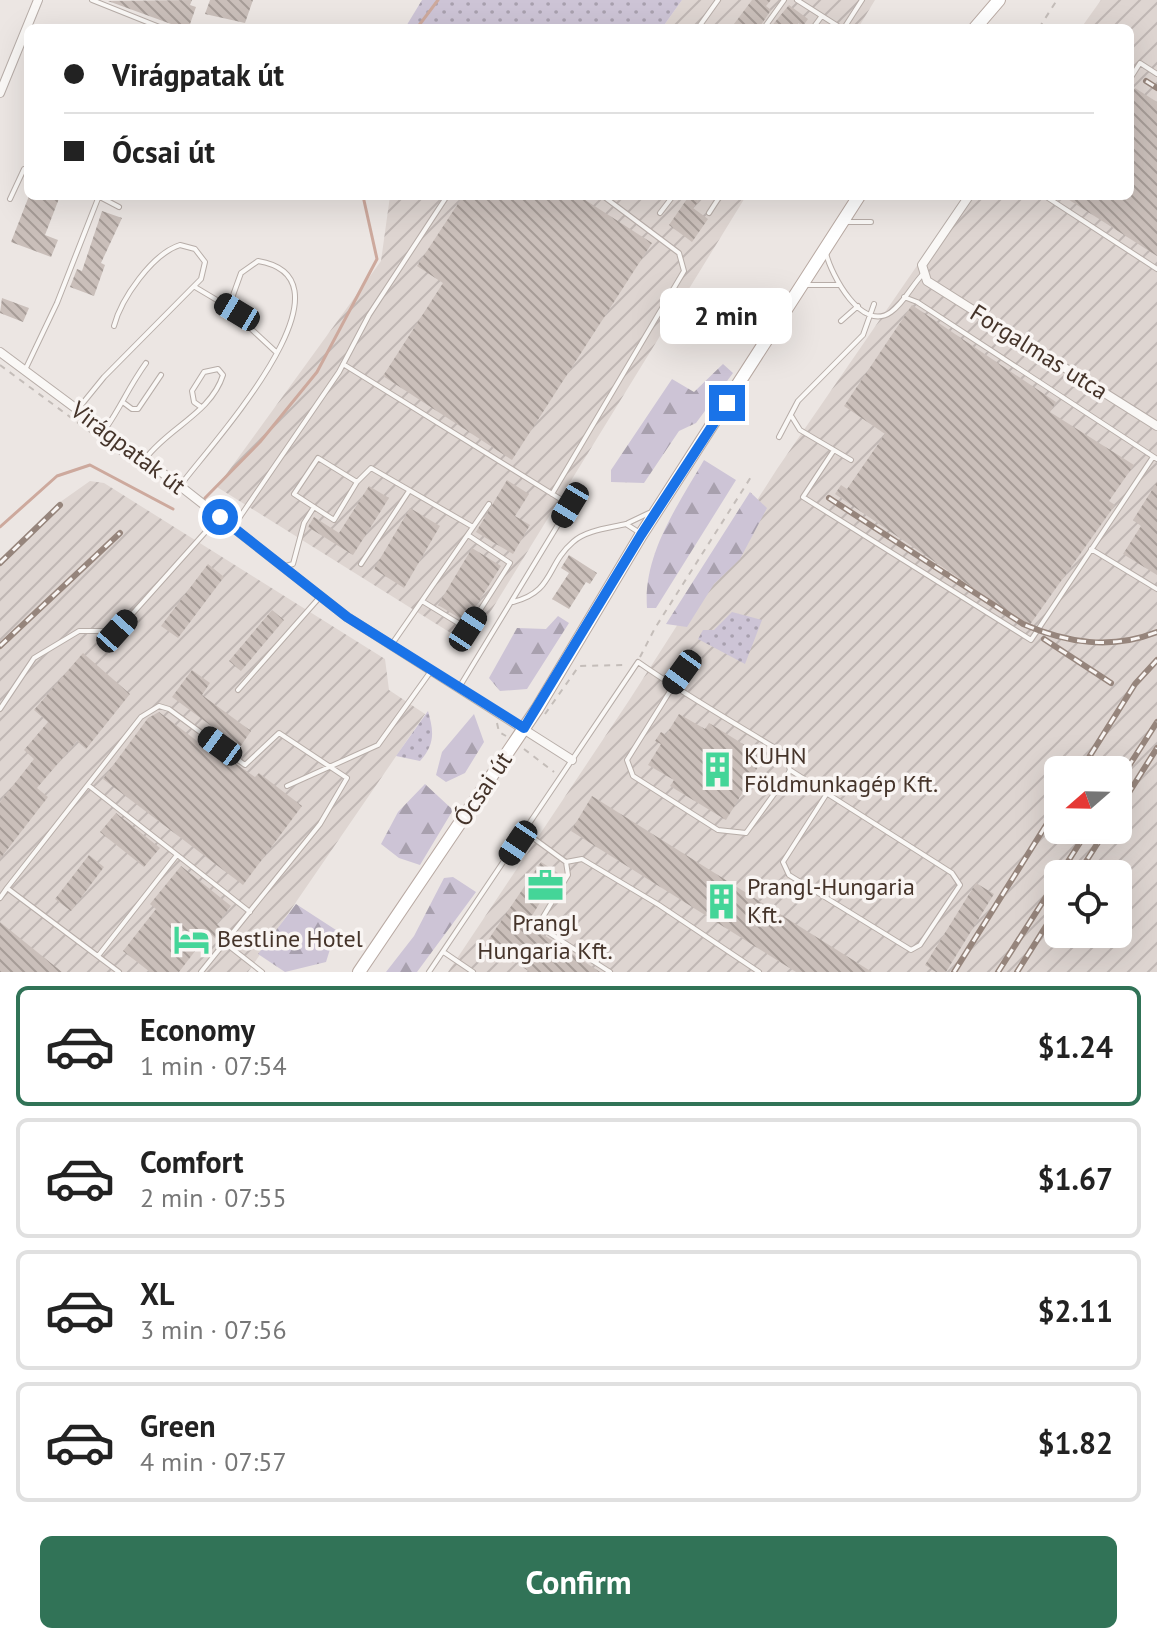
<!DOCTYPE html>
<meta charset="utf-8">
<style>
body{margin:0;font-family:"PT Sans",sans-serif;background:#f2f2f2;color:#222;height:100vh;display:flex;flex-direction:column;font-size:30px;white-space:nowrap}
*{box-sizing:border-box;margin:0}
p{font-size:26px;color:#767676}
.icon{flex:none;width:44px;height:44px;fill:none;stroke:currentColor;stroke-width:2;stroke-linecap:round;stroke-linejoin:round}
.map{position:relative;height:972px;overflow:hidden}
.details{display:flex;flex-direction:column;background:#fff;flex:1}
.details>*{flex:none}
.guide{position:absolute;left:24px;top:24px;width:1110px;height:176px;border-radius:12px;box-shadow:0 8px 32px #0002;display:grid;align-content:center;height:176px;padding:0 40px;background:#fff}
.needle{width:52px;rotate:250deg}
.fabs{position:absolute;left:1044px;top:756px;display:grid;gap:16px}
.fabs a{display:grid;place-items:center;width:88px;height:88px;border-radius:12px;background:#fff;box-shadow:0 8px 32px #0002;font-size:40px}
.end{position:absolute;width:36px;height:36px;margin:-18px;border:10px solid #1a73e8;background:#fff;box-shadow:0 0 0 4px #fff}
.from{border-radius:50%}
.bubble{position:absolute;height:56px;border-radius:12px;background:#fff;box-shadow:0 8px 32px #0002;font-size:26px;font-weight:700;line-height:56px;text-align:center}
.car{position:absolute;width:24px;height:48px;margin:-24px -12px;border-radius:10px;box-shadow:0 0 6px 2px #0007;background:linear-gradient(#222 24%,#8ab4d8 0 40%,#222 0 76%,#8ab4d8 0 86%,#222 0)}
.guide b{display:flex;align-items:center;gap:28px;height:76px;font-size:30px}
.guide b+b{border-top:2px solid #e0e0e0}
.guide i{width:20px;height:20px;background:#222}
ul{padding:14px 0 0;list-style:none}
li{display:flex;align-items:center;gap:24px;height:120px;margin:0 16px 12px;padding:0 24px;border:4px solid #e0e0e0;border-radius:12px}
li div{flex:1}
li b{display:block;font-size:30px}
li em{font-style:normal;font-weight:700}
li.current{border-color:#317357}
li>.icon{width:72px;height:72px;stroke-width:1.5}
.cta{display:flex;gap:16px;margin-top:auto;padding:16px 40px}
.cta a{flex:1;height:92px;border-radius:12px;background:#317357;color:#fff;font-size:32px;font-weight:700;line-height:92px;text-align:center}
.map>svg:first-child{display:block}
</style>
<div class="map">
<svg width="1157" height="972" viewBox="0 0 1157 972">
<defs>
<pattern id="industrial-furrows" width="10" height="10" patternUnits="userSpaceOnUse" patternTransform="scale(2)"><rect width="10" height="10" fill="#ded5d1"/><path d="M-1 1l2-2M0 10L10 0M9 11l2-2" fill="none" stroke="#c0b7b4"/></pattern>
<pattern id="grass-dots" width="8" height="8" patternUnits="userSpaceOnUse" patternTransform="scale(2)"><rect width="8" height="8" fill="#cdc4d6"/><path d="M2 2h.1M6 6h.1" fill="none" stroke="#a8a0ae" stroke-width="1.8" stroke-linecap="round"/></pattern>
<pattern id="forest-firs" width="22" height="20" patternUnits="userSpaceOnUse" patternTransform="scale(2)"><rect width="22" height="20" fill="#cdc4d6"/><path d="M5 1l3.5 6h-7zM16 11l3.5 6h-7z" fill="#a8a0ae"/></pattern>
<pattern id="building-back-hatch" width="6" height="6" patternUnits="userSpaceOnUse" patternTransform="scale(2)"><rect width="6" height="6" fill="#cabfba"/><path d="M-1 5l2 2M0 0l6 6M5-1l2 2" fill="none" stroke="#a69c97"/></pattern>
</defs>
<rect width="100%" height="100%" fill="#ece6e3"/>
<path fill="url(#industrial-furrows)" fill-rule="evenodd" d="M682 0H875L858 28H662Z
M1101 0H1157V972H448L630 699 777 469 965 196H1130V28H1081ZM1058 770H1118V830H1058ZM1058 874H1118V934H1058Z
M390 196H746L470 645 217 487 381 261Z
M90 481 104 483 385 659 389 690 425 714 248 972H0V566L56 505Z"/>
<path fill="url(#grass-dots)" d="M422 0H682L662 28H405Z
M732 612 762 620 745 664 698 639 703 630H714Z
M428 711C434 732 435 744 420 761L396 756Z"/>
<path fill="url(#forest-firs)" d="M723 364 733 373 696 423 679 431 644 483 611 482V470L672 379 694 392Z
M704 460 736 480 656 608H647C643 554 678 505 704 460Z
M750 492 767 508 740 559 714 584 687 627 666 624Z
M558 616 569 623 527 689 500 691 489 678 517 628 546 629Z
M474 714 484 742 465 773 446 782 436 775 442 752Z
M425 784 453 810 420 865 399 858 381 844 398 812Z
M453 877 476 892 417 972H386L414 936 444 878Z
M296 904 336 930 326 962 285 972 258 954Z"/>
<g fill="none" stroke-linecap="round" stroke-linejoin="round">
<path stroke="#cda99d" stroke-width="3" d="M417 28 438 0
M205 498 260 442 317 372 377 259 363 196
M0 527 57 476 90 465 173 509"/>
</g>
<path fill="url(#building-back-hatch)" d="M192 0 190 5 196 7 189 27 183 25 182 28 108 1Z
M210 0H253L245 23 205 14Z
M752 0H771L766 6 771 10 759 28H731Z
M789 5 808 19 803 26 798 23 795 28H770Z
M1135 88 1157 102V256L1063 196H1130V96Z
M29 196H60L45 235 58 240 51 257 11 242Z
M463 196H579L652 243 512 460 383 376 443 283 417 266Z
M689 196 699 201 693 208 708 219 692 242 669 225Z
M102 211 122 218 101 263 105 265 94 296 70 287 77 269 82 271Z
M2 298 29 308 23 322 0 313Z
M912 305 1056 402 1050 412 1134 465 1109 501 1115 505 1029 626 835 494 841 485 847 489 885 434 844 406Z
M507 480 529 494 515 516 530 525 513 554 476 532Z
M1157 482V575L1123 554 1141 526 1133 520Z
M369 486 389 498 353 555 308 527 314 517 339 533Z
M410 508 440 526 404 588 374 569Z
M472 548 501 566 466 622 438 605Z
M569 555 597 573 590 584 586 582 569 609 552 599 569 573 561 568Z
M208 564 224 577 178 638 161 626Z
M272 610 284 620 241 671 229 661Z
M83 653 130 694 86 749 77 741 37 788 48 797 0 859V802L34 759 24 750 48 722 34 710Z
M192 670 210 683 202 695 251 731 240 747 172 697Z
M159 712 222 760 225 756 255 777 259 773 302 806 243 885 103 779 148 718Z
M679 714 705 729 709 723 764 757 726 820 670 786 674 780 648 765 661 744 655 741 661 732 666 735Z
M592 796 872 972H796L571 831Z
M116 813 160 848 144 867 100 832Z
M89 855 104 867 71 911 55 899Z
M541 862 558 873 527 924 600 972H530L504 955 500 960 482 949Z
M181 866 231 906 217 924 223 930 216 939 209 933 179 972H150L123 951 156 909 150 904Z
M976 883 994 894 946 972H936L925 965Z
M0 922 62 972H0Z"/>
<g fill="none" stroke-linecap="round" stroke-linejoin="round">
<defs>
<path id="lane" d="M92 0 162 28
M797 0 841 28
M204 28H207
M698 28 718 0
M764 28 784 0
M813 28 821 17
M844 28 862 0
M1130 79 1140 63 1157 74
M1045 196 1157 269
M100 197 119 207
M10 199 24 169 28 170
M660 213 673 196
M709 213 720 196
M844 222H871
M826 253C831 275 862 333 891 312 904 303 912 285 923 274
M805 285H838
M195 287 237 312
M904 297 917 302 1157 459
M841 321 858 306
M343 364 570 505 460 686
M25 370 57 303 99 196
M124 403 132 409H138L161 375
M78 409 104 377 201 279 205 262 195 249 180 245C152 254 121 299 114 326
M792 417 800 430 851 460
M106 428C122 405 128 388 146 363
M779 437 798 401 863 335 874 304
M834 450 803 497 1031 640 1153 457
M146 458C168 428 211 413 223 375L218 369 204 372 192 391 194 402 201 407
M357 482 371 468 473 527
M180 486C203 453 367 279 258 261L241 273 232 298 248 326 276 352
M552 494 684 271 679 253 603 196
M628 523 649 513
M233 527 339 372 369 315 447 196
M1091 549 1157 589
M361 564 409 491
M286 566 293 564 304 523 314 507 334 520 357 482 318 458 294 494 314 507
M422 601 468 629 510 563 468 535
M513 602C554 592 546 565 573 542 586 530 610 528 626 524L640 533
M392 644 489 504
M238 690 319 598
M0 709 34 658 79 631H117L218 518
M790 770 952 873 960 885 920 945 911 950 789 875 783 862 826 795
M88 785 250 912
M287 786 378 745 431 671
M525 832 566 862 582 859 659 905 759 972
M566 862 568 875 540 922 543 929 610 972
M0 898 7 888
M225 943 262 972
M445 953 473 972
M98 956 177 855
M119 972 7 888 141 717 159 706 169 709 245 765 279 733 347 778 320 824 201 972
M429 972 638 662C685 695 736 724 785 754L790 770 787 776 746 833 718 830 633 776 627 760 682 672"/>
<path id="street" d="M0 93 38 0
M969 196 922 265 927 281 1157 426
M0 352 180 486 347 617 572 760"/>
<path id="primary" d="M975 28 999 0
M359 972 537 709 641 535 859 196"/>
</defs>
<use href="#lane" stroke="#b7ada8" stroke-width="6"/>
<use href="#street" stroke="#b7ada8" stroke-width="10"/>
<use href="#primary" stroke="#b8a9a2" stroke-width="14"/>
<path stroke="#c4bdb9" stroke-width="2" stroke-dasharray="6 6" stroke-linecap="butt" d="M1039 28 1057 0
M0 365 147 474
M640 657 655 628 751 477
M545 714 579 666 625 665
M497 723 499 732 506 736
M524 749 554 772"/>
<use href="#lane" stroke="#faf8f6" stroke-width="4"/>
<use href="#street" stroke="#faf8f6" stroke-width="8"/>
<use href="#primary" stroke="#fff" stroke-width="12"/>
<defs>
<path id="rail" d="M1146 81 1157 88
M829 498 1023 624C1067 643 1111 650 1157 632
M0 563 60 505
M1044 639 1111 683
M0 646 120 533
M1081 770 1135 684 1157 660
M1118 783 1157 722
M1118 810 1157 748
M1060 874 1088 830
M1078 874 1106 830
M954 972 1058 806
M998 972 1058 878
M1017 972 1058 907"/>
</defs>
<use href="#rail" stroke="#96857c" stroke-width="6"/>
<use href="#rail" stroke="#f9f5f3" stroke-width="3" stroke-dasharray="9" stroke-linecap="butt"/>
</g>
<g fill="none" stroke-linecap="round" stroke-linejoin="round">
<path stroke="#1a73e8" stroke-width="10" d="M220 517 347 617 524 728 641 535 727 403"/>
</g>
<defs>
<symbol id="building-bare" viewBox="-9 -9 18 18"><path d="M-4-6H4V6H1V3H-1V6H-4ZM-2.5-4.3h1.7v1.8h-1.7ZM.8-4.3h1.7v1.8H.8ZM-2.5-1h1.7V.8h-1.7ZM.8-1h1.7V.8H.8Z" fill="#44d598" stroke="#f9f5f3" stroke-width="2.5" paint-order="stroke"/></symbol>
<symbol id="office-bare" viewBox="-9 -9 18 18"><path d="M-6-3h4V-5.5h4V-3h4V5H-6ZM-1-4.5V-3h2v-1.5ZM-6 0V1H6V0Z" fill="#44d598" stroke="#f9f5f3" stroke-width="2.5" paint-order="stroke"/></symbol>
<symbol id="hotel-bare" viewBox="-9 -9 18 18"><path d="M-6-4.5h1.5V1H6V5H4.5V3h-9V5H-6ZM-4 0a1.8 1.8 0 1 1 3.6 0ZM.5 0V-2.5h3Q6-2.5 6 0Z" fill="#44d598" stroke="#f9f5f3" stroke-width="2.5" paint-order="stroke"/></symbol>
</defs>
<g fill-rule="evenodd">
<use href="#building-bare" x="692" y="744" width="51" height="51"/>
<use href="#office-bare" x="520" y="860" width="51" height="51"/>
<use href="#building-bare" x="696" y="876" width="51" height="51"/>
<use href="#hotel-bare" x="166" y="914" width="51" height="51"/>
</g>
<g text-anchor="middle" stroke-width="7" stroke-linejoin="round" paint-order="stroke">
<g font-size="24" fill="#45342a" stroke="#f9f5f3">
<text transform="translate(1039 352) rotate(32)" y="8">Forgalmas utca</text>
<text transform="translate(128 448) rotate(37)" y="8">Virágpatak út</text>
<text transform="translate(483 789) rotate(-56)" y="8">Ócsai út</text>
</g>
<g font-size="24" fill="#45342a" stroke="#f9f5f3" text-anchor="start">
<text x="744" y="764">KUHN<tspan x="744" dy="28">Földmunkagép Kft.</tspan></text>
<text x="747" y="895">Prangl-Hungaria<tspan x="747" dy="28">Kft.</tspan></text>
<text x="545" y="931" text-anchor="middle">Prangl<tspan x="545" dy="28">Hungaria Kft.</tspan></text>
<text x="217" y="947">Bestline Hotel</text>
</g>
</g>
</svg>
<div class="fabs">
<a><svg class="needle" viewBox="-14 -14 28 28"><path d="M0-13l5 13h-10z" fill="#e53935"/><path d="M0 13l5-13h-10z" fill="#767676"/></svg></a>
<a><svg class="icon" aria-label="locate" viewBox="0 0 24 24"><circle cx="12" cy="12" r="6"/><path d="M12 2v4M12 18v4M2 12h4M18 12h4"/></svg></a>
</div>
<i class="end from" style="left:220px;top:517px"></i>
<i class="end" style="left:727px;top:403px"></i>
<div class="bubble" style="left:660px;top:288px;width:132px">2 min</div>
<i class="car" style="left:237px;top:312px;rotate:301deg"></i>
<i class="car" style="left:570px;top:505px;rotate:211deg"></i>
<i class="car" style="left:468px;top:629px;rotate:33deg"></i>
<i class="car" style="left:117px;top:631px;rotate:42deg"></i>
<i class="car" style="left:682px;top:672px;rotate:216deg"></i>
<i class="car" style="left:220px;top:746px;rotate:306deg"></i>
<i class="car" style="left:518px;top:843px;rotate:214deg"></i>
<div class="guide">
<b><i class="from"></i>Virágpatak út</b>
<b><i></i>Ócsai út</b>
</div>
</div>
<section class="details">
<ul>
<li class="current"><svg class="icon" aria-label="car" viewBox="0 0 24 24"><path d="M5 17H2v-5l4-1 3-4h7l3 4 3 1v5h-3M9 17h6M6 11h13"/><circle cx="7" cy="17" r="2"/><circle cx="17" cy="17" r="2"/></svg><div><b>Economy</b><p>1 min · 07:54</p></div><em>$1.24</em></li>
<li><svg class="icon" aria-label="car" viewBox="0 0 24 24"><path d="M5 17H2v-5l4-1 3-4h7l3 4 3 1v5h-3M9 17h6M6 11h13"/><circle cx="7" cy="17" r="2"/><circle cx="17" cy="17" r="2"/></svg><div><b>Comfort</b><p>2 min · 07:55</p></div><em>$1.67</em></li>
<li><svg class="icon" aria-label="car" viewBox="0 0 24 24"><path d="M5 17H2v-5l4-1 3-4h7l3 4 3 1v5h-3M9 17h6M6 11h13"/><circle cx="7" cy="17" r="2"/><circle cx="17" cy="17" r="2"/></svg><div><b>XL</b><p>3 min · 07:56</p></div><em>$2.11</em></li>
<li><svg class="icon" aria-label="car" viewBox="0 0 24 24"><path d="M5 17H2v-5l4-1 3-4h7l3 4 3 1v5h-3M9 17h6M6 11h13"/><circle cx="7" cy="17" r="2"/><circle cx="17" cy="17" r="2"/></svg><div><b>Green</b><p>4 min · 07:57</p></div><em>$1.82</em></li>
</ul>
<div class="cta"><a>Confirm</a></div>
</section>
